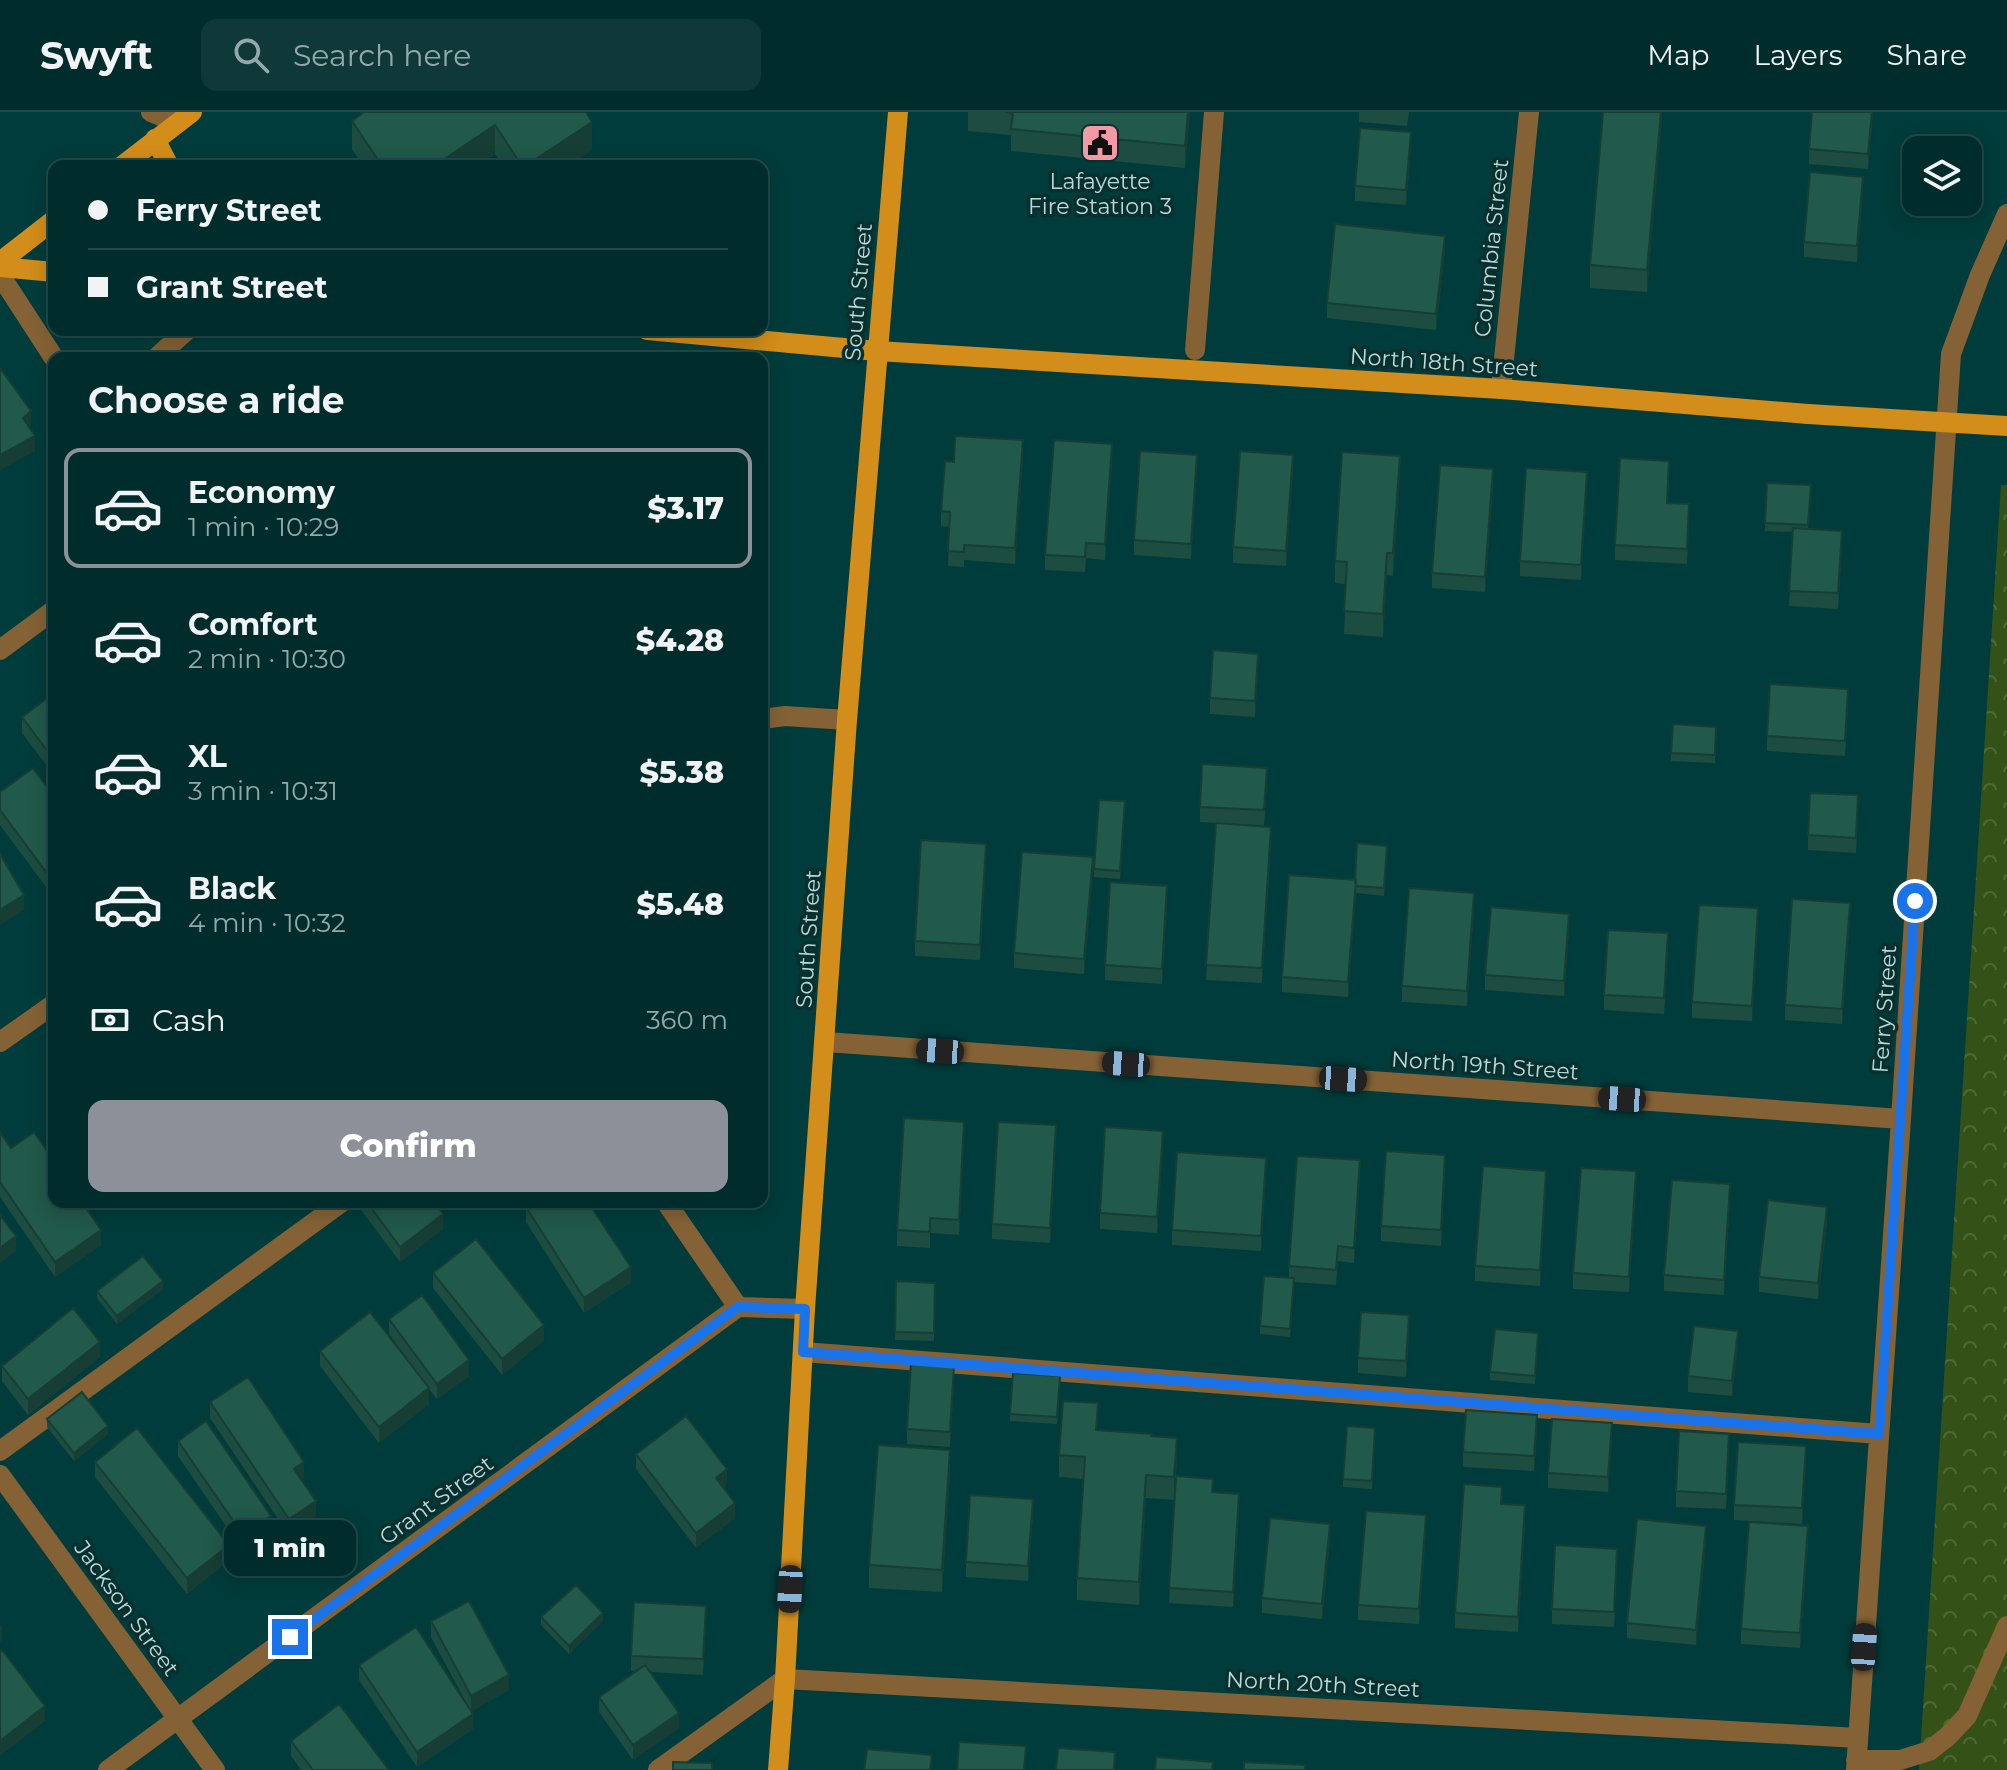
<!DOCTYPE html>
<meta charset="utf-8">
<style>
body{margin:0;font-family:Montserrat,sans-serif;background:#0e3938;color:#f1f3f6;height:100vh;display:flex;flex-direction:column;font-size:30px;white-space:nowrap}
*{box-sizing:border-box;margin:0}
p{font-size:26px;color:#95a8a9}
.icon{flex:none;width:44px;height:44px;fill:none;stroke:currentColor;stroke-width:2;stroke-linecap:round;stroke-linejoin:round}
.map{position:relative;flex:1;overflow:hidden}
.drawer{position:absolute;left:48px;top:240px;width:720px;height:856px;display:flex;flex-direction:column;background:#002d2c;border-radius:16px;box-shadow:0 4px 20px #0003,0 0 0 2px #224948}
.drawer>*{flex:none}
.hud{position:absolute;left:48px;top:48px;width:720px;height:176px;border-radius:16px;box-shadow:0 4px 20px #0003,0 0 0 2px #224948;display:grid;align-content:center;height:176px;padding:0 40px;background:#002d2c}
.fabs{position:absolute;left:1902px;top:24px;display:grid;gap:16px}
.fabs a{display:grid;place-items:center;width:80px;height:80px;border-radius:16px;background:#002d2c;box-shadow:0 4px 20px #0003,0 0 0 2px #224948;font-size:40px}
.end{position:absolute;width:36px;height:36px;margin:-18px;border:10px solid #1a73e8;background:#fff;box-shadow:0 0 0 4px #fff}
.from{border-radius:50%}
.bubble{position:absolute;height:56px;border-radius:16px;background:#002d2c;box-shadow:0 4px 20px #0003,0 0 0 2px #224948;font-size:26px;font-weight:800;line-height:56px;text-align:center}
.car{position:absolute;width:24px;height:48px;margin:-24px -12px;border-radius:10px;box-shadow:0 0 6px 2px #0007;background:linear-gradient(#222 24%,#8ab4d8 0 40%,#222 0 76%,#8ab4d8 0 86%,#222 0)}
.hud b{display:flex;align-items:center;gap:28px;height:76px;font-size:30px}
.hud b+b{border-top:2px solid #224948}
.hud i{width:20px;height:20px;background:#f1f3f6}
ul{padding:0;list-style:none}
li{display:flex;align-items:center;gap:24px;height:120px;margin:0 16px 12px;padding:0 24px;border:4px solid transparent;border-radius:16px}
li div{flex:1}
li b{display:block;font-size:30px}
li em{font-style:normal;font-weight:800}
li.current{border-color:#8c9099}
li>.icon{width:72px;height:72px;stroke-width:1.5}
h2{padding:0 40px;font-size:36px;line-height:96px}
.pay{display:flex;align-items:center;gap:20px;height:88px;padding:0 40px;font-size:30px}
.pay p{margin-inline-start:auto}
.action{display:flex;gap:16px;margin-top:auto;padding:16px 40px}
.action a{flex:1;height:92px;border-radius:16px;background:#8c9099;color:#fff;font-size:32px;font-weight:800;line-height:92px;text-align:center}
header{display:flex;align-items:center;gap:48px;box-sizing:border-box;height:112px;padding:0 40px;background:#002d2c;border-bottom:2px solid #224948}
header strong{font-size:38px}
nav{display:flex;gap:44px;margin-inline-start:auto;font-size:28px}
.search{width:560px;height:72px;background:#0e3938;display:flex;align-items:center;gap:20px;box-sizing:border-box;padding:0 28px;border-radius:16px;color:#95a8a9;font-size:30px}
.map>svg:first-child{display:block}
</style>
<header>
<strong>Swyft</strong>
<div class="search"><svg class="icon" aria-label="search" viewBox="0 0 24 24"><circle cx="10" cy="10" r="6"/><path d="M15 15l6 6"/></svg>Search here</div>
<nav><a>Map</a><a>Layers</a><a>Share</a></nav>
</header>
<div class="map">
<svg width="2007" height="1658" viewBox="0 0 2007 1658">
<defs>
<pattern id="park-crowns" width="20" height="18" patternUnits="userSpaceOnUse" patternTransform="scale(2)"><rect width="20" height="18" fill="#345117"/><path d="M2 6a3 3 0 1 1 6 0M12 15a3 3 0 1 1 6 0" fill="none" stroke="#4f6938"/></pattern>
</defs>
<rect width="100%" height="100%" fill="#003c3b"/>
<path fill="url(#park-crowns)" d="M2001 373H2007V1658H1919Z"/>
<g fill="none" stroke-linecap="round" stroke-linejoin="round">
<path stroke="#846235" stroke-width="20" d="M151 0 178 11
M0 163 54 246
M1195 238 1214 0
M156 246 187 218
M1501 277 1529 0
M0 538 54 498
M762 607 785 604 847 608
M0 930 54 892
M826 930 1901 1007
M666 1090 738 1195
M803 1240 1879 1322
M0 1339 342 1090
M0 1363 215 1658
M1856 1648H1900L1929 1639 1947 1625 1967 1604 2007 1514
M108 1658 738 1195 805 1197
M658 1658 785 1567 1858 1626
M1856 1658 1901 1007 1951 242 1980 163 2007 102"/>
<path stroke="#d38d1a" stroke-width="20" d="M155 27 169 54
M122 54 192 0
M0 150 54 108
M0 155 54 160
M647 218 877 239 1501 277 1808 302
M778 1658 785 1567 805 1197 847 608 898 0"/>
<path stroke="#d38d1a" stroke-width="20" d="M1808 302 2007 314"/>
</g>
<path fill="#1c4d40" d="M586 0 592 38 569 54H503L495 42 477 54H363L352 37V9Z
M968 0H1190L1185 56 1011 39V23L968 19Z
M1359 0H1409L1407 14 1359 10Z
M1662 0 1647 180 1590 176V153Z
M1873 0 1868 57 1809 52V37Z
M1411 36 1406 93 1355 89V74Z
M1863 80 1857 150 1804 145V130Z
M1445 139 1436 218 1327 206V191Z
M1023 344 1015 452 964 448V455L948 454 949 415 941 414V399L954 350Z
M1112 348 1105 448 1086 446 1085 460 1045 458V443Z
M1197 358 1191 447 1134 443V428Z
M1293 359 1286 454 1233 451V435Z
M1669 364 1668 391 1689 407 1687 452 1615 448V433Z
M1400 366 1393 464 1387 463 1383 525 1344 522 1346 472 1335 471V449Z
M1767 371 1811 373 1808 417 1842 434 1838 497 1789 494 1793 420 1765 419Z
M1493 372 1485 480 1432 476V461Z
M1587 375 1581 468 1520 464V449Z
M1258 557 1255 605 1210 602V586Z
M54 581V663L22 621V605Z
M1848 592 1845 644 1767 639V624Z
M1716 615 1715 651 1671 649V641Z
M1267 671 1264 714 1219 711 1271 730 1262 871 1206 868 1216 711 1200 710V695Z
M0 680 54 685 52 783 0 713Z
M1125 697 1120 767 1094 765V757Z
M1858 699 1856 741 1808 738V723Z
M1387 742 1384 784 1356 781 1348 885 1282 880V865L1355 768Z
M986 747 980 848 915 844V829Z
M1093 760 1084 862 1014 856V841Z
M1167 790 1162 872 1105 868V853Z
M1474 796 1467 894 1402 890V874Z
M1850 806 1842 912 1785 908V893Z
M1758 812 1752 909 1692 906V890Z
M1569 817 1564 884 1485 878V863Z
M1668 836 1664 902 1604 898V883Z
M0 1020 11 1036 101 1133 55 1165 0 1085Z
M964 1025 959 1123 930 1121V1136L897 1134V1118Z
M1056 1028 1050 1131 992 1127V1112Z
M1163 1034 1157 1121 1100 1117V1101Z
M1445 1058 1441 1134 1381 1129V1114Z
M1266 1062 1261 1139 1172 1133V1118Z
M1360 1063 1354 1151 1338 1149 1336 1173 1294 1170 1290 1225 1260 1222V1214L1289 1166V1154Z
M1546 1074 1540 1174 1475 1169V1154Z
M1636 1075 1629 1180 1573 1177V1161Z
M1730 1088 1724 1183 1664 1179V1163Z
M358 1090H435L443 1117 400 1150 358 1094Z
M526 1095 631 1170 584 1201 526 1110Z
M1827 1110 1818 1187 1759 1180V1165Z
M433 1161 544 1228 502 1263 433 1176Z
M896 1169 935 1171 934 1229 895 1228Z
M163 1177 117 1212 97 1186V1179Z
M389 1207 469 1264 437 1287 429 1277V1292L379 1331 320 1254V1239L427 1273 389 1222Z
M1409 1219 1406 1265 1358 1261V1246Z
M1538 1228 1535 1272 1490 1268V1260Z
M1738 1234 1732 1284 1688 1280V1264Z
M100 1245 28 1303 2 1269V1254Z
M1060 1264 1057 1312 1010 1309V1302Z
M954 1268 950 1335 907 1332V1317Z
M210 1290 304 1365 301 1368 316 1404 289 1423 210 1306Z
M47 1307 108 1322 74 1349 47 1315Z
M1375 1316 1372 1377 1343 1375V1367Z
M1098 1318 1152 1324 1177 1348 1176 1364 1213 1380 1239 1397 1233 1495 1169 1491 1174 1388 1146 1386 1139 1493 1077 1488V1466L1083 1367 1059 1365V1343Z
M1537 1318 1534 1359 1463 1355V1340Z
M1612 1327 1608 1380 1548 1376V1361Z
M178 1329 271 1419 243 1439 178 1344Z
M1729 1337 1726 1397 1676 1395V1379Z
M636 1342 727 1372 723 1376 735 1406 696 1436 636 1357Z
M1806 1349 1802 1412 1734 1408V1393Z
M95 1350 229 1448 187 1482 95 1365Z
M950 1360 942 1480 869 1476V1453Z
M1502 1392 1525 1409 1518 1520 1455 1516V1501Z
M1033 1402 1028 1469 966 1465V1450Z
M1426 1418 1419 1512 1358 1508V1493Z
M1330 1427 1322 1507 1262 1501V1486Z
M1706 1429 1696 1533 1627 1526V1511Z
M1808 1430 1800 1536 1741 1532V1517Z
M1617 1452 1614 1515 1552 1512V1497Z
M541 1505 603 1509 569 1542 541 1513Z
M431 1509 509 1578 471 1599 473 1617 417 1655 359 1568V1553L469 1596 431 1525Z
M706 1509 703 1563 650 1560 679 1616 633 1648 599 1600V1585L636 1559H631V1544Z
M291 1629 389 1658H301L291 1644Z"/>
<path fill="#173e34" d="M1188 0H1190L1185 56V34Z
M1661 0H1662V8L1647 180V158Z
M1872 0H1873L1868 57V42Z
M592 10V38L569 54H525Z
M495 13V42L477 54H434Z
M1411 20V36L1406 93V78Z
M421 48V54H411Z
M1863 65V80L1857 150V134Z
M1445 124V139L1436 218V202Z
M31 299V314L23 321V306Z
M35 324V339L0 358V343Z
M1023 328V344L1015 452V436Z
M1112 332V348L1105 448V432Z
M1197 343V358L1191 447V432Z
M1293 343V359L1286 454V439Z
M1400 344V366L1393 464V441Z
M1493 357V372L1485 480V465Z
M1587 360V375L1581 468V453Z
M1387 441V463L1383 525V502Z
M1258 542V557L1255 605V589Z
M1271 715V730L1262 871V856Z
M986 732V747L980 848V833Z
M1093 745V760L1084 862V847Z
M54 766V781L52 783V768Z
M1356 768V783L1348 885V870Z
M1167 774V790L1162 872V857Z
M1474 781V796L1467 894V879Z
M24 783V798L0 813V798Z
M1850 791V806L1842 912V897Z
M1758 796V812L1752 909V894Z
M1569 802V817L1564 884V869Z
M964 1010V1025L959 1123V1108Z
M1056 1013V1028L1050 1131V1116Z
M1163 1019V1034L1157 1121V1105Z
M1445 1043V1058L1441 1134V1118Z
M1266 1046V1062L1261 1139V1124Z
M1360 1048V1063L1354 1151V1136Z
M1546 1059V1074L1540 1174V1158Z
M1636 1059V1075L1629 1180V1165Z
M1730 1072V1088L1724 1183V1168Z
M1827 1095V1110L1818 1187V1171Z
M443 1102V1117L400 1150V1135Z
M101 1118V1133L55 1165V1150Z
M16 1124V1139L0 1151V1136Z
M631 1155V1170L584 1201V1186Z
M163 1169V1177L117 1212V1204Z
M1409 1203V1219L1406 1265V1249Z
M544 1213V1228L502 1263V1247Z
M1738 1219V1234L1732 1284V1269Z
M100 1230V1245L28 1303V1287Z
M469 1248V1264L437 1287V1272Z
M954 1253V1268L950 1335V1320Z
M429 1276V1292L379 1331V1315Z
M1537 1303V1318L1534 1359V1344Z
M1612 1311V1327L1608 1380V1365Z
M108 1314V1322L74 1349V1341Z
M1177 1326V1348L1174 1388V1365Z
M1806 1334V1349L1802 1412V1396Z
M950 1338V1360L942 1480V1458Z
M304 1350V1365L294 1373V1357Z
M727 1357V1372L716 1381V1366Z
M1146 1363V1386L1139 1493V1470Z
M1239 1382V1397L1233 1495V1480Z
M1033 1387V1402L1028 1469V1454Z
M316 1389V1404L289 1423V1407Z
M735 1391V1406L696 1436V1421Z
M1525 1393V1409L1518 1520V1505Z
M1426 1403V1418L1419 1512V1497Z
M271 1404V1419L243 1439V1423Z
M1330 1412V1427L1322 1507V1492Z
M1706 1414V1429L1696 1533V1518Z
M1808 1414V1430L1800 1536V1521Z
M229 1433V1448L187 1482V1466Z
M603 1501V1509L569 1542V1534Z
M2 1513V1528L0 1530V1514Z
M509 1563V1578L471 1599V1584Z
M45 1594V1609L0 1644V1629Z
M679 1601V1616L633 1648V1633Z
M473 1602V1617L417 1655V1640Z"/>
<path fill="#21594a" stroke="#173e34" stroke-width="2" d="M364 0H586L592 10 525 54H522L495 13 434 54H425L421 48 411 54H382L352 9Z
M1005 0H1188L1185 34 1011 17 1013 1Z
M1603 0H1661L1647 158 1590 153Z
M1812 0H1872L1868 42 1809 37Z
M1360 16 1411 20 1406 78 1355 74Z
M1810 60 1863 65 1857 134 1804 130Z
M1335 112 1445 124 1436 202 1327 191Z
M0 256 31 299 23 306 35 324 0 343Z
M955 324 1023 328 1015 436 964 433V440L948 439 950 400 941 399 945 349 954 350Z
M1054 328 1112 332 1105 432 1086 431 1085 445 1045 443Z
M1140 339 1197 343 1191 432 1134 428Z
M1240 339 1293 343 1286 439 1233 435Z
M1342 340 1400 344 1393 441H1387L1383 502 1344 499 1347 450 1335 449Z
M1620 346 1669 349 1667 391 1689 392 1687 437 1615 433Z
M1440 353 1493 357 1485 465 1432 461Z
M1526 356 1587 360 1581 453 1520 449Z
M1767 371 1811 373 1808 413 1765 411Z
M1793 416 1842 419 1838 481 1789 479Z
M1213 538 1258 542 1255 589 1210 586Z
M1770 572 1848 577 1845 629 1767 624Z
M54 581V648L22 605Z
M1673 612 1716 615 1715 643 1671 641Z
M1202 652 1267 656 1264 698 1200 695Z
M33 656 54 685V766L52 768 0 698V680Z
M1810 681 1858 683 1856 726 1808 723Z
M1099 688 1125 689 1120 759 1094 757Z
M1216 711 1271 715 1262 856 1206 853Z
M921 728 986 732 980 833 915 829Z
M1357 731 1387 734 1384 776 1356 774 1355 768Z
M1022 740 1093 745 1084 847 1014 841Z
M0 742 24 783 0 798Z
M1289 763 1356 768 1348 870 1282 865Z
M1110 770 1167 774 1162 857 1105 853Z
M1409 776 1474 781 1467 879 1402 874Z
M1792 787 1850 791 1842 897 1785 893Z
M1699 793 1758 796 1752 894 1692 890Z
M1491 795 1569 802 1564 869 1485 863Z
M1608 818 1668 821 1664 886 1604 883Z
M904 1006 964 1010 959 1108 930 1106V1120L897 1118Z
M998 1010 1056 1013 1050 1116 992 1112Z
M1105 1015 1163 1019 1157 1105 1100 1101Z
M0 1020 11 1036 34 1020 54 1049V1090H82L101 1118 55 1150 0 1070Z
M1386 1039 1445 1043 1441 1118 1381 1114Z
M1177 1040 1266 1046 1261 1124 1172 1118Z
M1297 1044 1360 1048 1354 1136 1338 1134 1336 1158 1289 1154Z
M1483 1054 1546 1059 1540 1158 1475 1154Z
M1581 1056 1636 1059 1629 1165 1573 1161Z
M1672 1068 1730 1072 1724 1168 1664 1163Z
M1768 1088 1827 1095 1818 1171 1759 1165Z
M367 1090H435L443 1102 400 1135Z
M533 1090H588L631 1155 584 1186 526 1095Z
M0 1103 16 1124 0 1136Z
M476 1127 544 1213 502 1247 433 1161Z
M143 1144 163 1169 117 1204 97 1179Z
M1264 1164 1294 1166 1290 1217 1260 1214Z
M896 1169 935 1171 934 1221 895 1220Z
M422 1183 469 1248 437 1272 389 1207Z
M73 1196 100 1230 28 1287 2 1254Z
M370 1200 429 1276 379 1315 320 1239Z
M1361 1200 1409 1203 1406 1249 1358 1246Z
M1694 1214 1738 1219 1732 1269 1688 1264Z
M1495 1217 1538 1221 1535 1264 1490 1260Z
M911 1250 954 1253 950 1320 907 1317Z
M1013 1261 1060 1264 1057 1305 1010 1302Z
M248 1265 304 1350 294 1357 316 1389 289 1407 210 1290Z
M82 1280 108 1314 74 1341 47 1307Z
M1063 1289 1098 1291 1096 1318 1152 1322 1151 1324 1177 1326 1174 1365 1146 1363 1139 1470 1077 1466 1085 1345 1059 1343Z
M1466 1298 1537 1303 1534 1344 1463 1340Z
M686 1304 727 1357 716 1366 735 1391 696 1421 636 1342Z
M1552 1307 1612 1311 1608 1365 1548 1361Z
M206 1309 271 1404 243 1423 178 1329Z
M1347 1314 1375 1316 1372 1369 1343 1367Z
M137 1316 229 1433 187 1466 95 1350Z
M1679 1319 1729 1322 1726 1382 1676 1379Z
M1738 1330 1806 1334 1802 1396 1734 1393Z
M878 1333 950 1338 942 1458 869 1453Z
M1176 1364 1213 1367 1212 1380 1239 1382 1233 1480 1169 1476Z
M1464 1372 1502 1375 1501 1392 1525 1393 1518 1505 1455 1501Z
M970 1383 1033 1387 1028 1454 966 1450Z
M1366 1399 1426 1403 1419 1497 1358 1493Z
M1270 1406 1330 1412 1322 1492 1262 1486Z
M1637 1407 1706 1414 1696 1518 1627 1511Z
M1749 1410 1808 1414 1800 1521 1741 1517Z
M1555 1433 1617 1437 1614 1500 1552 1497Z
M576 1473 603 1501 569 1534 541 1505Z
M469 1489 509 1563 471 1584 431 1509Z
M634 1490 706 1494 703 1547 631 1544Z
M416 1515 473 1602 417 1640 359 1553Z
M2 1538 45 1594 0 1629V1540Z
M645 1553 679 1601 633 1633 599 1585Z
M339 1592 389 1658H313L291 1629Z
M959 1630 1026 1634 1024 1658H957Z
M1058 1636 1115 1640 1114 1658H1056Z
M867 1637 932 1643 930 1658H864Z
M1156 1645 1213 1650 1212 1658H1155Z
M673 1650 712 1651V1658H673Z
M1244 1650 1305 1653V1658H1244Z"/>
<g fill="none" stroke-linecap="round" stroke-linejoin="round">
<path stroke="#1a73e8" stroke-width="10" d="M290 1525 738 1195 805 1197 803 1240 1879 1322 1915 789"/>
</g>
<defs>
<symbol id="civic-square" viewBox="-11 -11 22 22"><rect x="-9" y="-9" width="18" height="18" rx="4" fill="#f49aa5" stroke="#09302f"/><path d="M-.6-6.5H3V-4.5H.6V-3L4-1V1h2V6H-6V1h2V-1L-.6-3ZM-1.2 2.5V6h2.4V2.5Z" fill="#111"/></symbol>
</defs>
<g fill-rule="evenodd">
<use href="#civic-square" x="1078" y="9" width="44" height="44"/>
</g>
<g text-anchor="middle" stroke-width="7" stroke-linejoin="round" paint-order="stroke">
<g font-size="22" fill="#b9dad8" stroke="#09302f">
<text x="1100" y="77">Lafayette<tspan x="1100" dy="25">Fire Station 3</tspan></text>
</g>
<g font-size="22" fill="#b9dad8" stroke="#09302f">
<text transform="translate(1491 136) rotate(-84)" y="8">Columbia Street</text>
<text transform="translate(858 180) rotate(-85)" y="8">South Street</text>
<text transform="translate(1444 250) rotate(4)" y="8">North 18th Street</text>
<text transform="translate(808 827) rotate(-86)" y="8">South Street</text>
<text transform="translate(1884 897) rotate(-86)" y="8">Ferry Street</text>
<text transform="translate(1485 953) rotate(4)" y="8">North 19th Street</text>
<text transform="translate(436 1388) rotate(-36)" y="8">Grant Street</text>
<text transform="translate(127 1496) rotate(54)" y="8">Jackson Street</text>
<text transform="translate(1323 1572) rotate(3)" y="8">North 20th Street</text>
</g>
</g>
</svg>
<div class="fabs">
<a><svg class="icon" aria-label="layers" viewBox="0 0 24 24"><path d="M12 4l9 5-9 5-9-5zM3 14l9 5 9-5"/></svg></a>
</div>
<i class="end from" style="left:1915px;top:789px"></i>
<i class="end" style="left:290px;top:1525px"></i>
<div class="bubble" style="left:224px;top:1408px;width:132px">1 min</div>
<i class="car" style="left:940px;top:939px;rotate:274deg"></i>
<i class="car" style="left:1126px;top:952px;rotate:274deg"></i>
<i class="car" style="left:1343px;top:967px;rotate:94deg"></i>
<i class="car" style="left:1622px;top:987px;rotate:274deg"></i>
<i class="car" style="left:790px;top:1477px;rotate:183deg"></i>
<i class="car" style="left:1864px;top:1535px;rotate:4deg"></i>
<div class="hud">
<b><i class="from"></i>Ferry Street</b>
<b><i></i>Grant Street</b>
</div>
<section class="drawer">
<h2>Choose a ride</h2>
<ul>
<li class="current"><svg class="icon" aria-label="car" viewBox="0 0 24 24"><path d="M5 17H2v-5l4-1 3-4h7l3 4 3 1v5h-3M9 17h6M6 11h13"/><circle cx="7" cy="17" r="2"/><circle cx="17" cy="17" r="2"/></svg><div><b>Economy</b><p>1 min · 10:29</p></div><em>$3.17</em></li>
<li><svg class="icon" aria-label="car" viewBox="0 0 24 24"><path d="M5 17H2v-5l4-1 3-4h7l3 4 3 1v5h-3M9 17h6M6 11h13"/><circle cx="7" cy="17" r="2"/><circle cx="17" cy="17" r="2"/></svg><div><b>Comfort</b><p>2 min · 10:30</p></div><em>$4.28</em></li>
<li><svg class="icon" aria-label="car" viewBox="0 0 24 24"><path d="M5 17H2v-5l4-1 3-4h7l3 4 3 1v5h-3M9 17h6M6 11h13"/><circle cx="7" cy="17" r="2"/><circle cx="17" cy="17" r="2"/></svg><div><b>XL</b><p>3 min · 10:31</p></div><em>$5.38</em></li>
<li><svg class="icon" aria-label="car" viewBox="0 0 24 24"><path d="M5 17H2v-5l4-1 3-4h7l3 4 3 1v5h-3M9 17h6M6 11h13"/><circle cx="7" cy="17" r="2"/><circle cx="17" cy="17" r="2"/></svg><div><b>Black</b><p>4 min · 10:32</p></div><em>$5.48</em></li>
</ul>
<div class="pay"><svg class="icon" aria-label="cash" viewBox="0 0 24 24"><path d="M3 7h18v10H3z"/><circle cx="12" cy="12" r="2"/></svg>Cash<p>360 m</p></div>
<div class="action"><a>Confirm</a></div>
</section>
</div>
